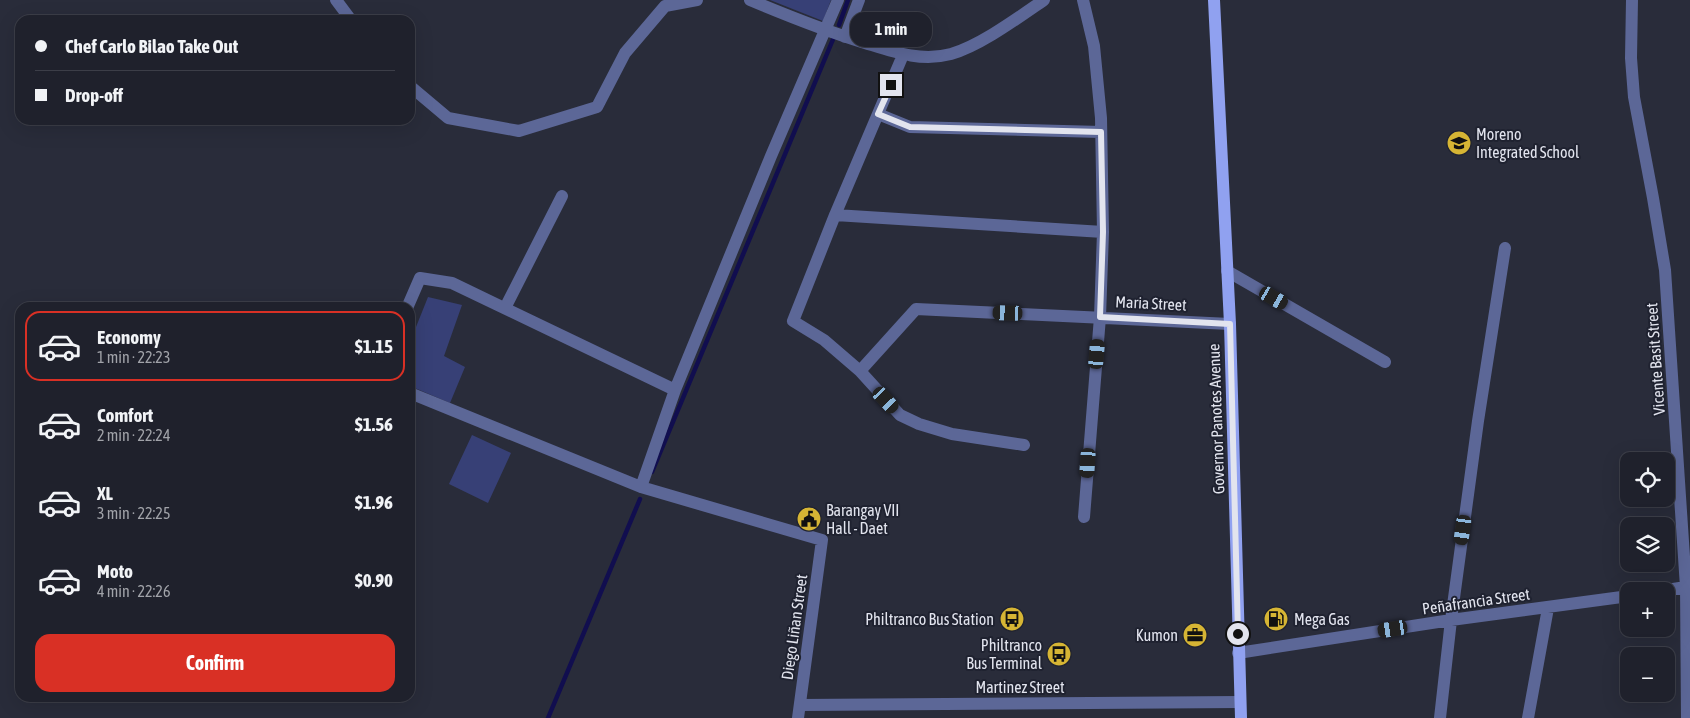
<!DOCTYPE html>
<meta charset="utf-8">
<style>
body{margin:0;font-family:"Asap Condensed",sans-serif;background:#272934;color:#f1f3f6;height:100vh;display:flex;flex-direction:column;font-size:19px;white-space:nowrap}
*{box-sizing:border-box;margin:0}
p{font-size:16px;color:#a1a3a9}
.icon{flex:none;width:28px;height:28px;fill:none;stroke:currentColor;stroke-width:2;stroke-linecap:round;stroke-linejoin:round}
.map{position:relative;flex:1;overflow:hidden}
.panel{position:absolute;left:15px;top:302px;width:400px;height:400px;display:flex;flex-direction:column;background:#1f212c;border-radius:15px;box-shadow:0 5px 20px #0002,0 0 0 1px #3c3e48}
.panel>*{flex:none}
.guide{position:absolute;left:15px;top:15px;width:400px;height:110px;border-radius:15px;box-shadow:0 5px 20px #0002,0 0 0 1px #3c3e48;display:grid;align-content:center;height:110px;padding:0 20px;background:#1f212c}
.tools{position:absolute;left:1620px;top:452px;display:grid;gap:10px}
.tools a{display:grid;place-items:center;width:55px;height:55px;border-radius:10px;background:#1f212c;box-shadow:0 5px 20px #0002,0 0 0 1px #3c3e48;font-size:25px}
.end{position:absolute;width:22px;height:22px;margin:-11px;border:6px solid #e2e4ee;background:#111;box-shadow:0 0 0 2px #111}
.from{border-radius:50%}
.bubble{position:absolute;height:35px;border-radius:15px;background:#1f212c;box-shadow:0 5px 20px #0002,0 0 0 1px #3c3e48;font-size:16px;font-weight:700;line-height:35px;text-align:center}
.car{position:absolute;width:15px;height:30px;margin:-15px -8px;border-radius:6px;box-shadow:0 0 4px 1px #0007;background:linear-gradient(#222 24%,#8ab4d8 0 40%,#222 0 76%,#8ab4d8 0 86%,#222 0)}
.guide b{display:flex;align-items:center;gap:18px;height:48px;font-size:19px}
.guide b+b{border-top:1px solid #3c3e48}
.guide i{width:12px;height:12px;background:#f1f3f6}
ul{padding:9px 0 0;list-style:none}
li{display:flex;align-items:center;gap:15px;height:70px;margin:0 10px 8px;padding:0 10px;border:2px solid transparent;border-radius:15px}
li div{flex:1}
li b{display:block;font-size:19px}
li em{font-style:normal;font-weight:700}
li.selected{border-color:#d93025}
li>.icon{width:45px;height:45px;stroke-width:1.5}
.cta{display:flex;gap:10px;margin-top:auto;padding:10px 20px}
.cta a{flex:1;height:58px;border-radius:15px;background:#d93025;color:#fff;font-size:20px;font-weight:700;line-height:58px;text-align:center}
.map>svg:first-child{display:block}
</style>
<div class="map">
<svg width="1690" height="718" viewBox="0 0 1690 718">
<rect width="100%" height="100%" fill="#292c3a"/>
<path fill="#374076" d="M770 0H831L823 21Z
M428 297 462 305 444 356 465 367 450 403 410 386V342Z
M472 435 511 453 488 503 449 484Z"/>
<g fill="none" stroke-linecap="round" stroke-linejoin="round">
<path stroke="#110e4f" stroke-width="4.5" d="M839 25 848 0
M652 472 834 37
M548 718 640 499"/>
<path stroke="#5c6797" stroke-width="12" d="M336 0 351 20
M750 0C788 16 826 31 865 43 894 52 921 62 951 54 980 46 1019 17 1044 0
M1083 0 1094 46 1101 118 1103 232 1100 317 1084 517
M1632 0 1631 58 1634 97 1653 198 1665 270 1686 587 1687 718
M845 37 859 0
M903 55 835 215 793 321 824 340 860 371 900 415 919 424 952 434 1024 445
M410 86 448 118 519 131 597 107 625 53 665 6 697 0
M878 114 910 127 1101 132
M835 215 1103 232
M1227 271 1385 362
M407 308 420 278 452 283 675 390
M505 308 562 196
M860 371 916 309 1230 324
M410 393 641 487 822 540 798 718
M641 487 675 390 771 156 838 0
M1660 591 1686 587
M1238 653 1451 620 1629 596
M800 705 1240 702
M1440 718 1451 620 1478 421 1505 248
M1528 718 1548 608"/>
<path stroke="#90a1f0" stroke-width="12" d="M1214 0 1230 324 1241 718"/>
</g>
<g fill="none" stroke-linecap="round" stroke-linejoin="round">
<path stroke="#e2e4ee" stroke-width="6" d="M891 85 878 114 910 127 1101 132 1103 232 1100 317 1230 324 1238 634"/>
</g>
<defs>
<symbol id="school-disc" viewBox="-11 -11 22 22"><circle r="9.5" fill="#d6b534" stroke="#1f2230"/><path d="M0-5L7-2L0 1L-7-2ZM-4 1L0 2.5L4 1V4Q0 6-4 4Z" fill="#111"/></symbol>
<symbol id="civic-disc" viewBox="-11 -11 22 22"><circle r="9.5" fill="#d6b534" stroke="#1f2230"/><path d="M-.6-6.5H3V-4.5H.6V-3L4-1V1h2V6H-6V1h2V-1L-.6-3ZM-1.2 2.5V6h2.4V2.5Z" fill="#111"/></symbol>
<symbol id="bus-disc" viewBox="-11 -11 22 22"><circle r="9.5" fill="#d6b534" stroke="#1f2230"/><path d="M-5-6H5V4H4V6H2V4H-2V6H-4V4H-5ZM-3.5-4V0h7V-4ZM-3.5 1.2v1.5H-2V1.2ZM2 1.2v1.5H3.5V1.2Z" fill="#111"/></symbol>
<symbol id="fuel-disc" viewBox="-11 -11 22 22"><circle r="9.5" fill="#d6b534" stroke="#1f2230"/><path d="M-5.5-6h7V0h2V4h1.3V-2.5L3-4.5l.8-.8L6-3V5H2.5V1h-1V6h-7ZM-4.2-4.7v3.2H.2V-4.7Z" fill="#111"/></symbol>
<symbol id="office-disc" viewBox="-11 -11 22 22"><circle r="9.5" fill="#d6b534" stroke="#1f2230"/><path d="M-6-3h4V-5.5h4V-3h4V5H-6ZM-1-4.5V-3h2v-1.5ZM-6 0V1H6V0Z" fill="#111"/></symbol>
</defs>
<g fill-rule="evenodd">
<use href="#school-disc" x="1445" y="129" width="28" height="28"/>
<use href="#civic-disc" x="795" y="505" width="28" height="28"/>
<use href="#bus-disc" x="998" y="605" width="28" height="28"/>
<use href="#fuel-disc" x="1262" y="605" width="28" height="28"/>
<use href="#office-disc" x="1181" y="621" width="28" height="28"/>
<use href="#bus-disc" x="1045" y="640" width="28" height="28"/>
</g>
<g text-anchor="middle" stroke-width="4" stroke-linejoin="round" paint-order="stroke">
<g font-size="16" fill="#e2e4ee" stroke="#1f2230" text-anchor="start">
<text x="1476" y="140">Moreno<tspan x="1476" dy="18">Integrated School</tspan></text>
<text x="826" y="516">Barangay VII<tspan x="826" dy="18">Hall - Daet</tspan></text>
<text x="994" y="625" text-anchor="end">Philtranco Bus Station</text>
<text x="1294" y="625">Mega Gas</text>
<text x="1178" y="641" text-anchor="end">Kumon</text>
<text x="1042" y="651" text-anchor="end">Philtranco<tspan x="1042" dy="18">Bus Terminal</tspan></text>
</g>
<g font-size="16" fill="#e2e4ee" stroke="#1f2230">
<text transform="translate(1151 303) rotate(3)" y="6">Maria Street</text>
<text transform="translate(1655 359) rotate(-94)" y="6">Vicente Basit Street</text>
<text transform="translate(1216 419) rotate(-92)" y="6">Governor Panotes Avenue</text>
<text transform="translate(1476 601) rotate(-8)" y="6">Peñafrancia Street</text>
<text transform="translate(794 627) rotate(-82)" y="6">Diego Liñan Street</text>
<text x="1020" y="693">Martinez Street</text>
</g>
</g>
</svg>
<div class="tools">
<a><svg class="icon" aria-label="locate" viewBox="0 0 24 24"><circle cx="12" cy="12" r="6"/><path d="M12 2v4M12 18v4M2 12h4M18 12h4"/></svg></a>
<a><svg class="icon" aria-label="layers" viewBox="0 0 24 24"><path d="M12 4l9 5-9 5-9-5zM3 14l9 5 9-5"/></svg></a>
<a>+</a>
<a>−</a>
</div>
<i class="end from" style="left:1238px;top:634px"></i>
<i class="end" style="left:891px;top:85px"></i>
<div class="bubble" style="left:850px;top:12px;width:82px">1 min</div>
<i class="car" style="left:1274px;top:298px;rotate:120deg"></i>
<i class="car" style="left:1008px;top:313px;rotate:272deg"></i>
<i class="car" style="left:1097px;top:354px;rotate:5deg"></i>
<i class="car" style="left:886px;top:400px;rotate:137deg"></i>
<i class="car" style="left:1088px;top:463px;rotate:184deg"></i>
<i class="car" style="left:1463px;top:530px;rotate:188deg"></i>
<i class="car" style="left:1393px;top:629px;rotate:261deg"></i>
<div class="guide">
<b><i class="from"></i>Chef Carlo Bilao Take Out</b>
<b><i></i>Drop-off</b>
</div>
<section class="panel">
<ul>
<li class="selected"><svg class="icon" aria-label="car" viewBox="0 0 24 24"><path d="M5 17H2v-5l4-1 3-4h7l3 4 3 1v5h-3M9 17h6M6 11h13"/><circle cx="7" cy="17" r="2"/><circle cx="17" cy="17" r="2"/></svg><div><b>Economy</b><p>1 min · 22:23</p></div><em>$1.15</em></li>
<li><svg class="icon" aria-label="car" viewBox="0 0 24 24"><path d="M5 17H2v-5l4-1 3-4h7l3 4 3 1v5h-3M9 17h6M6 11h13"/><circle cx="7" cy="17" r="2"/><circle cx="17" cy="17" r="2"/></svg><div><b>Comfort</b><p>2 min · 22:24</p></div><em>$1.56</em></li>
<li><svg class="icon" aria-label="car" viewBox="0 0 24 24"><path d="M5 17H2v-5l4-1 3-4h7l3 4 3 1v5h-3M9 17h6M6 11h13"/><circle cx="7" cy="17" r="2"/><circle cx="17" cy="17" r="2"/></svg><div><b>XL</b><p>3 min · 22:25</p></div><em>$1.96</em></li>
<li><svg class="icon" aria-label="car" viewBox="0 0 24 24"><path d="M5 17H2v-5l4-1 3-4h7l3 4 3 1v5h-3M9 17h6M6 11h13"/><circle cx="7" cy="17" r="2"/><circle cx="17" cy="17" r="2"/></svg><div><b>Moto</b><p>4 min · 22:26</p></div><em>$0.90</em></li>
</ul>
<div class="cta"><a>Confirm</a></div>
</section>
</div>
